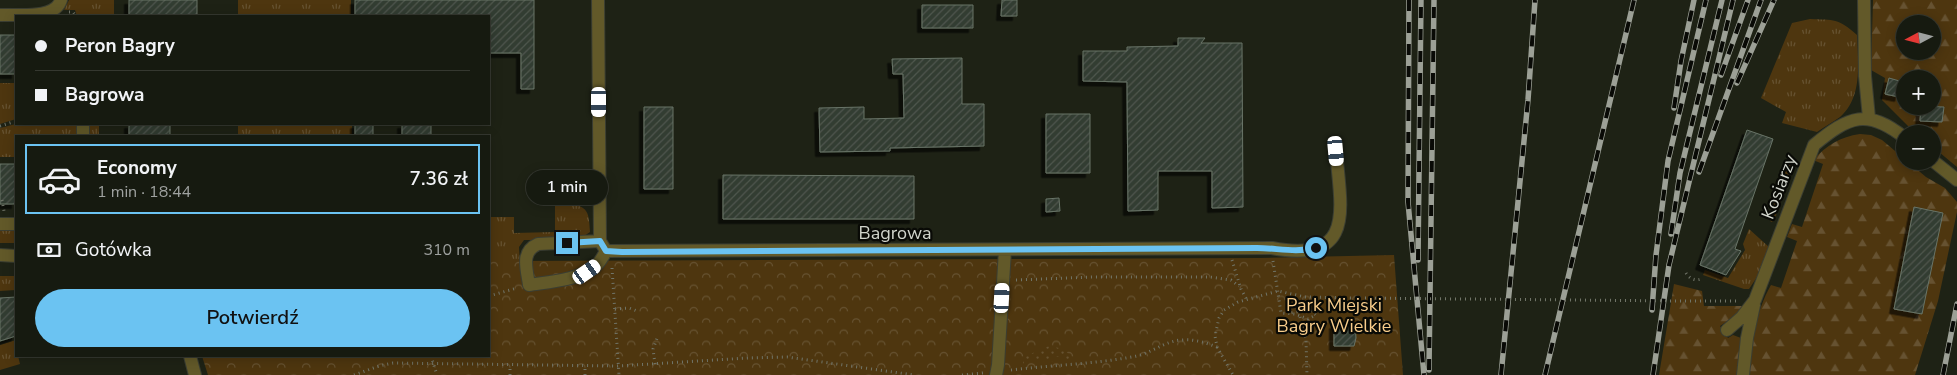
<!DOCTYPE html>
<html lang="pl">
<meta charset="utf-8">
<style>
body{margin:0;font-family:"Nunito Sans",sans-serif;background:#1f2319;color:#f1f3f6;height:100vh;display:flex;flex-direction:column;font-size:19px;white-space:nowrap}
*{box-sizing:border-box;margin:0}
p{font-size:16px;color:#9ea19f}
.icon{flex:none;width:28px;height:28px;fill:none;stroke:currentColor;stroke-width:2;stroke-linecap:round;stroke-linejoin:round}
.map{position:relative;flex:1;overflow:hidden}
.details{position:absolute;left:15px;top:135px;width:475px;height:222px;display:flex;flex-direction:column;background:#161a10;border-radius:0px;box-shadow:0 2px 12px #0003,0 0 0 1px #353830}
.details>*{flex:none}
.banner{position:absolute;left:15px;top:15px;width:475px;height:110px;border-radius:0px;box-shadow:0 2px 12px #0003,0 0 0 1px #353830;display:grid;align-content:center;height:110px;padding:0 20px;background:#161a10}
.needle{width:32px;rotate:263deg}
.buttons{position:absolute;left:1896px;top:15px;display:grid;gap:10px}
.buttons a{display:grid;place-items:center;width:45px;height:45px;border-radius:50%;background:#161a10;box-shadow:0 2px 12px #0003,0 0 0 1px #353830;font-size:25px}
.end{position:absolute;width:22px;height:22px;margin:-11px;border:6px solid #6bc3f2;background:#111;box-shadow:0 0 0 2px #111}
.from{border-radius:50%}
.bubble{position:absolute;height:35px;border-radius:18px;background:#161a10;box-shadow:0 2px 12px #0003,0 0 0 1px #353830;font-size:16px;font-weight:600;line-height:35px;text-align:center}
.car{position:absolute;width:15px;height:30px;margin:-15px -8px;border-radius:6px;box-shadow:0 0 4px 1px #0007;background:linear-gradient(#fff 24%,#345 0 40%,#fff 0 76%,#345 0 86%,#fff 0)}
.banner b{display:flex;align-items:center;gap:18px;height:48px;font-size:19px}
.banner b+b{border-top:1px solid #353830}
.banner i{width:12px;height:12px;background:#f1f3f6}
ul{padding:9px 0 0;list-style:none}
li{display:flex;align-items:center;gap:15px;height:70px;margin:0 10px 8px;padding:0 10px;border:2px solid transparent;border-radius:0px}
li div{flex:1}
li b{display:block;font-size:19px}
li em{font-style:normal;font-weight:600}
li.active{border-color:#6bc3f2}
li>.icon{width:45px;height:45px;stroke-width:1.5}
.pay{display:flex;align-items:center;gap:12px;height:55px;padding:0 20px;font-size:19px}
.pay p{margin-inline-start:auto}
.button{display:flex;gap:10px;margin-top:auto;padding:10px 20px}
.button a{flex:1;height:58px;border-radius:30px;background:#6bc3f2;color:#111;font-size:20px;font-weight:600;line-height:58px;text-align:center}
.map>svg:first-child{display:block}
</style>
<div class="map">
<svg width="1957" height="375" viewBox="0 0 1957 375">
<defs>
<pattern id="grass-tufts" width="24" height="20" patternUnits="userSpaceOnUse" patternTransform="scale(1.25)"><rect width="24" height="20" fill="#4e360f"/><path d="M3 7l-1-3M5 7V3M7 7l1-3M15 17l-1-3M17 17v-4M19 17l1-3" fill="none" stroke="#665231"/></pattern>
<pattern id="forest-firs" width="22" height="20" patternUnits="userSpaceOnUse" patternTransform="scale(1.25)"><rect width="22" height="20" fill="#4e360f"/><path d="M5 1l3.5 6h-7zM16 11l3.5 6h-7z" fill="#665231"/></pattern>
<pattern id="park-crowns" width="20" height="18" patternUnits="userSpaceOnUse" patternTransform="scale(1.25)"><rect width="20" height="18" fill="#4e360f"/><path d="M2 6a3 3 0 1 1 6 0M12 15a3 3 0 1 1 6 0" fill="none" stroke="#665231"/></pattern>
<pattern id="garden-dots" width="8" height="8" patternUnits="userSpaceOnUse" patternTransform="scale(1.25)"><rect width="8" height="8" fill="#4e360f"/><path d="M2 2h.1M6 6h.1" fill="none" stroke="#665231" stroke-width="1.8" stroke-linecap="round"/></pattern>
<pattern id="building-hatch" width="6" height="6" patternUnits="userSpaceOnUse" patternTransform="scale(1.25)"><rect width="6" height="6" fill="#323c31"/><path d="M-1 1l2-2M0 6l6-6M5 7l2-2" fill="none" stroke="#4f574e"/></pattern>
<filter id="shadow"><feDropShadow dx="-4.5" dy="4.5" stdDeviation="0" flood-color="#0009"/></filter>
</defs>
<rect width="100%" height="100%" fill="#1e2215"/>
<path fill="url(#grass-tufts)" d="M69 0H114V16H77L75 10H64Z
M238 0H351V16H238Z
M1810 19C1834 20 1838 18 1857 35 1858 62 1863 97 1840 117 1833 122 1824 127 1817 132L1782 123 1786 112 1761 98 1792 23Z
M0 83H16V119L0 124Z
M16 124H77V136H16V157H0V128Z
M88 124H99V136H88Z
M238 124H352V136H238Z
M1792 157 1795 160 1774 221 1771 222 1769 218 1789 159Z
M563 204C587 205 589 209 590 232L581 238 574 240H524L519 247 521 283 489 291V217H514V233L555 232V205Z
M16 228V243H0V229Z
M1749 229 1769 247 1759 274 1749 289H1744L1703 275 1705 270 1728 278 1745 250 1743 244Z
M0 276H16V290L0 291Z
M16 340V356H18L20 364 0 370V345Z"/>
<path fill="url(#forest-firs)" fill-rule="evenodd" d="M1873 0H1957V167L1933 147 1932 134H1916L1882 100 1885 78 1871 70ZM1905 24H1932V51H1905ZM1905 79H1932V106H1905Z
M1860 134 1871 135 1882 140 1926 177 1945 188 1957 202V212L1938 301 1915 375H1747C1752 343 1755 313 1771 285L1781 288 1797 241 1787 237 1792 224 1802 227 1823 164 1813 160C1827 145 1840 137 1860 134Z
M1674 284 1702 291 1704 306H1744L1738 314 1720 326 1728 338 1733 335 1741 338 1738 375H1659Z"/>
<path fill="url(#park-crowns)" d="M1394 255 1403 375H208L202 356H489V261L1261 258Z"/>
<path fill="url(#garden-dots)" d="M1049 346 1064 349 1073 359 1061 360V357H1054V361L1044 362 1043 359 1028 360 1029 363 1023 364V358L1026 356Z"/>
<path fill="url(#building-hatch)" stroke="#687467" filter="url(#shadow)" d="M129 0H197V16H129Z
M355 0H534V89H521V53H489V16H355Z
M1002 0H1017V16H1001Z
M922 5H973V28H922Z
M0 35H16V74H0Z
M1178 38H1205L1201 43H1242L1243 207 1212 208V171H1158V210L1128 211 1127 82 1083 81V51H1127V47L1178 46Z
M962 58V104H984V146L890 148V151L820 152 819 108 864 107V119L904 118 903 74H893L892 59Z
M1889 78 1903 82 1899 97 1885 94Z
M1921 106 1944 107 1942 122 1920 121Z
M644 107H673V189H644Z
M1046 114H1090V173H1046Z
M129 124H170V136H129Z
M355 124H373V136H355Z
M402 124H431V136H402Z
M1747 130 1773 139 1735 249 1741 251 1726 275 1700 265Z
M0 164H16V204H0Z
M723 175 914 176V219H723Z
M1059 198 1060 211 1046 212V199Z
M1914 207 1943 213 1922 314 1894 309Z
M16 297V336L0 341V298Z
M1334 324H1355L1356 338 1354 346H1334Z"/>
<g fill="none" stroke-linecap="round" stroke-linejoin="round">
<defs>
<path id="minor" d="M598 0 600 241 606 251
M1864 0 1865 76 1869 118
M0 15C17 14 55 20 61 0
M83 124V136
M1932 160 1957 180
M0 224H16
M600 241 538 244C520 252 527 269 529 285 548 282 579 280 595 267 599 263 603 257 606 251
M606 251 1272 248C1356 264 1341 209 1336 151
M0 255 16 256
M1727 330 1742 317 1755 300 1814 145C1849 116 1867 108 1905 138
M190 356 195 375
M996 375 998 365 1005 250
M1743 375 1747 338 1754 305"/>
</defs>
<use href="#minor" stroke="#3b3e32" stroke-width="14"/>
<path stroke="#717569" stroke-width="3" stroke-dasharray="1 4" stroke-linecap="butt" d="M69 12H73L76 16
M0 126 16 121
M2 200 4 211
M1232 260 1241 289 1247 300
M1273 261 1281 313 1295 314 1308 319 1316 315 1310 310 1290 313
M612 268 619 375
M1686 273C1690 279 1695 281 1701 279
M1016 280 1093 277H1210L1231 280 1239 286
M489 296 517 288
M1680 301H1737
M615 309 629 308 637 311
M1300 317 1306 340 1307 375
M1217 347 1233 375
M431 356 437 375
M655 364 653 349 658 336
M1011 370C1053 365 1096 364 1137 356 1153 352 1167 340 1183 340 1195 339 1206 343 1217 347L1215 336 1219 318 1224 310 1238 302 1278 291 1305 297 1355 298
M354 375 379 366 393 363 618 366 747 358 787 357 914 375
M510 375V365
M585 375V366
M962 375 983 373"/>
<use href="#minor" stroke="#625929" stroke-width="12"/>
<defs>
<path id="rail" d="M1409 0 1408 202 1424 375
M1721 75 1748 0
M1737 83 1774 0
M1674 108 1681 61 1694 0
M1699 172 1761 0
M1671 234 1680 173 1722 0
M1418 260 1421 0
M1652 310 1656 255 1668 161 1706 0
M1429 370 1434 0
M1501 375 1528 100 1535 0
M1545 375 1634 0
M1653 375 1669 265 1733 0
M1943 375 1957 304"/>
</defs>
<use href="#rail" stroke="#9ca096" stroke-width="5.5"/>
<use href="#rail" stroke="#090a06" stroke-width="4" stroke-dasharray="11" stroke-linecap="butt"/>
<path stroke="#717569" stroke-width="3" stroke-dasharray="1 4" stroke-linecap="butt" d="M1355 298 1680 301"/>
</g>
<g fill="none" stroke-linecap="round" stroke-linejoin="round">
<path stroke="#6bc3f2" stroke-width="6" d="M567 243 600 241 606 251 622 252 1257 248C1277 248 1295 253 1316 248"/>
</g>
<g text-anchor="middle" stroke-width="4.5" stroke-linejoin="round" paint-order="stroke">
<g font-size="18" fill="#d1d4cb" stroke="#090a06">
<text transform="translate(1779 187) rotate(-69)" y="6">Kosiarzy</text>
<text x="895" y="239">Bagrowa</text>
</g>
<g font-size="18" fill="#f9cd8b" stroke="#090a06">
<text x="1334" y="311">Park Miejski<tspan x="1334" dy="21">Bagry Wielkie</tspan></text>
</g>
</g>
</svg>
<div class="buttons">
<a><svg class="needle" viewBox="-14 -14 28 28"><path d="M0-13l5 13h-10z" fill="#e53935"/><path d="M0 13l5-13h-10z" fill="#9ea19f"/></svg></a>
<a>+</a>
<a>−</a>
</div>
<i class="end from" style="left:1316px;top:248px"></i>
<i class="end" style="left:567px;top:243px"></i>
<div class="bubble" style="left:526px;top:170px;width:82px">1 min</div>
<i class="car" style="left:599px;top:102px;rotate:180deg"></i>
<i class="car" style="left:1336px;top:151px;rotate:175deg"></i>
<i class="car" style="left:587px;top:272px;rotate:55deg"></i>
<i class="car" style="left:1002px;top:298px;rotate:3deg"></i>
<div class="banner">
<b><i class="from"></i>Peron Bagry</b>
<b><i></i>Bagrowa</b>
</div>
<section class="details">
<ul>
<li class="active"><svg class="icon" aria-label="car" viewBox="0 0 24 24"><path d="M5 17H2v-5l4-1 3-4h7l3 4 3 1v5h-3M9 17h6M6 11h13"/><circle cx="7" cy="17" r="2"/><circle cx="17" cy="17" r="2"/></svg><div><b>Economy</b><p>1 min · 18:44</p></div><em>7.36 zł</em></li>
</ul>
<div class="pay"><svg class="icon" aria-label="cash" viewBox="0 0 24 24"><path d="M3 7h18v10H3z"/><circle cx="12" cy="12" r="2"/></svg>Gotówka<p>310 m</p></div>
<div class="button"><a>Potwierdź</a></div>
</section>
</div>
